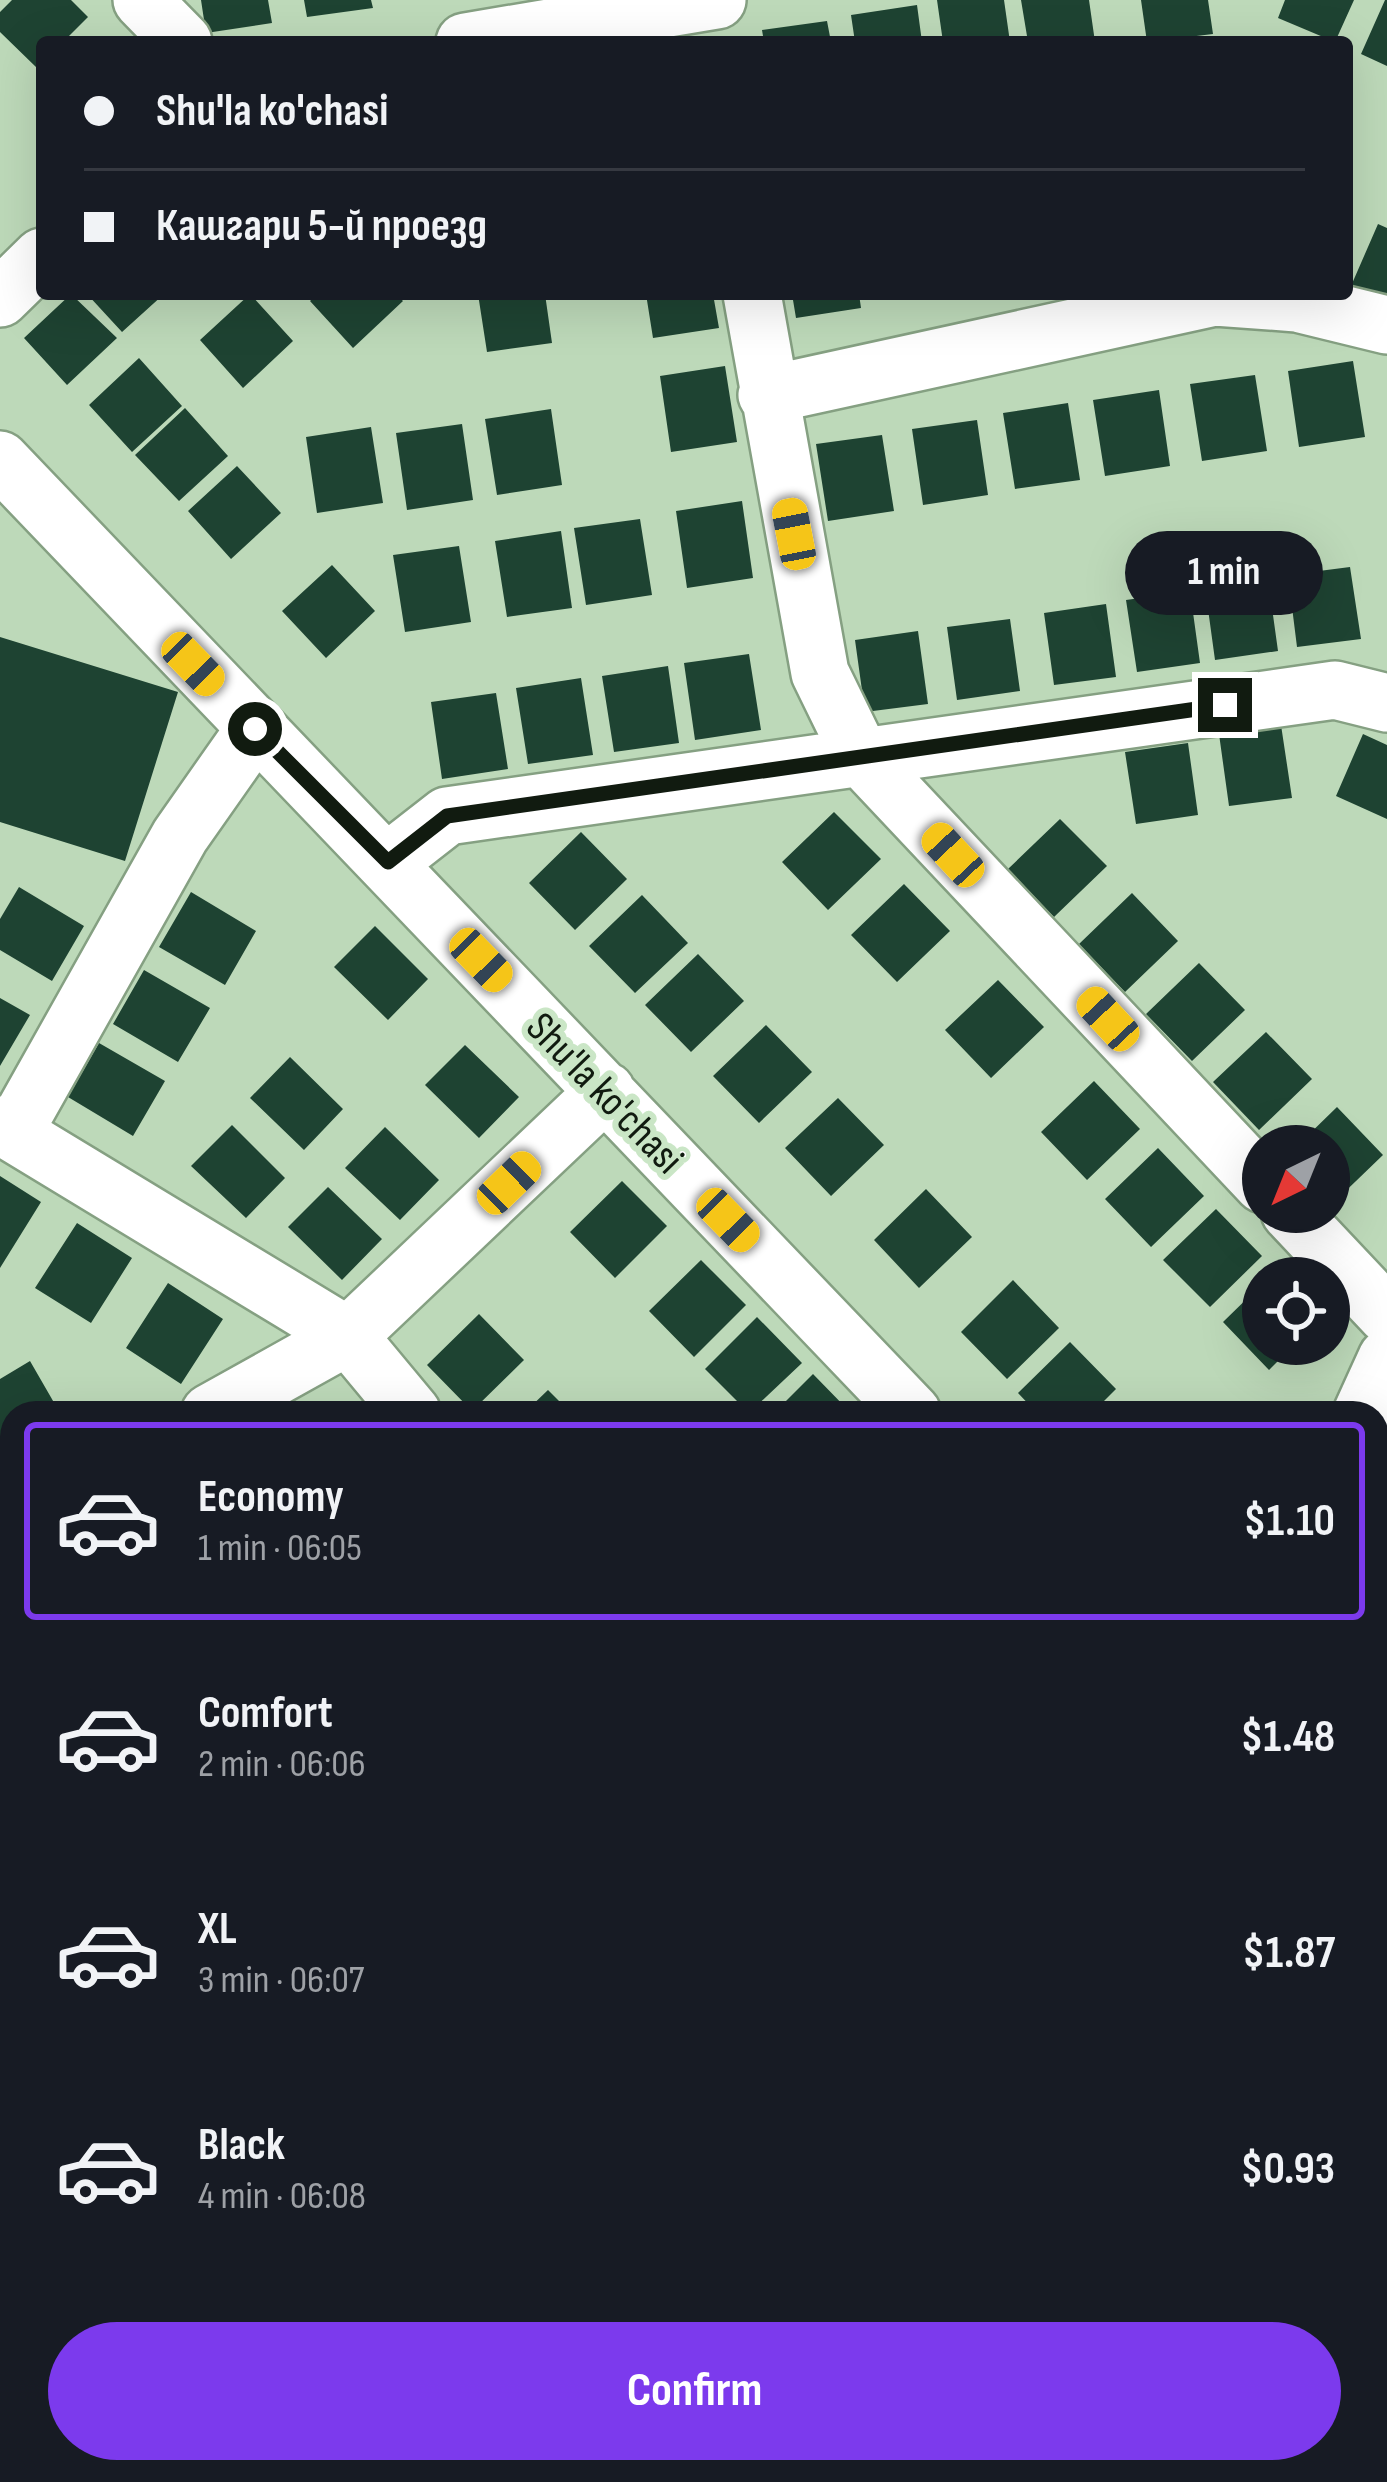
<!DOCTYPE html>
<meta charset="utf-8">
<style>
body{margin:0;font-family:"Sofia Sans Condensed",sans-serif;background:#242831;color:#f1f3f6;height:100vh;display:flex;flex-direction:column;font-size:45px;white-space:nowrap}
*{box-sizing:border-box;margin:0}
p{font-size:39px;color:#9ea1a6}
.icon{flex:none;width:66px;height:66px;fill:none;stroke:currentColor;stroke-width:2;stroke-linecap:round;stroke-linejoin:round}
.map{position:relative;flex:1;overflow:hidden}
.sheet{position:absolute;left:0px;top:1401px;width:1389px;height:1083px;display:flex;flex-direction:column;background:#171b24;border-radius:36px 36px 0 0;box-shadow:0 12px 48px #0002}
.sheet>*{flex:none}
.top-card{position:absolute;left:36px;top:36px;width:1317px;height:264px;border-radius:12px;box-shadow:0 12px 48px #0002;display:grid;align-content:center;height:264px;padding:0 48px;background:#171b24}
.needle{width:78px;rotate:223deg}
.buttons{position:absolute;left:1242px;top:1125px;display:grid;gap:24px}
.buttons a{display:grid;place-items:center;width:108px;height:108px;border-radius:50%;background:#171b24;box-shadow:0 12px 48px #0002;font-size:60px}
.end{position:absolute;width:54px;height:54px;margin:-27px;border:15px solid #111b10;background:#fff;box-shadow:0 0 0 6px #fff}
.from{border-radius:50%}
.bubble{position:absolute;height:84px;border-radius:42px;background:#171b24;box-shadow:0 12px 48px #0002;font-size:39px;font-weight:700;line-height:84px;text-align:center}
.car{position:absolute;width:36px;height:72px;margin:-36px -18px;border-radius:15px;box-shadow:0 0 9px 3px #0007;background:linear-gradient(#f5c518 24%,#345 0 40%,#f5c518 0 76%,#345 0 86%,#f5c518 0)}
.top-card b{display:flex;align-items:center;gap:42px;height:114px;font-size:45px}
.top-card b+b{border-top:3px solid #363941}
.top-card i{width:30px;height:30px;background:#f1f3f6}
ul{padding:21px 0 0;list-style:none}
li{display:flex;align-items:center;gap:36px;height:198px;margin:0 24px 18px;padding:0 24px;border:6px solid transparent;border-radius:12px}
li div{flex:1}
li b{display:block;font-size:45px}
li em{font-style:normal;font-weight:700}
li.current{border-color:#7c3aed}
li>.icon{width:108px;height:108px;stroke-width:1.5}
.button{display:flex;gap:24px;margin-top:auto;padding:24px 48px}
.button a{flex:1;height:138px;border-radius:72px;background:#7c3aed;color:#fff;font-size:48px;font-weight:700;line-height:138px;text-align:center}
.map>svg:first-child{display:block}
</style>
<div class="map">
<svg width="1387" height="2482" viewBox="0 0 1387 2482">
<rect width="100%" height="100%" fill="#bdd9b9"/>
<path fill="#1e4332" d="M12 0H71L88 17 63 42H42V63L37 68 0 32V12Z
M201 0H268L272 23 206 33Z
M304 0H371L373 8 307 17Z
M937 0H1004L1010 42H943Z
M1021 0H1089L1095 42H1028Z
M1141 0H1208L1213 34 1147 42Z
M1285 0H1354L1335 42 1278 18Z
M1385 0H1387V66L1361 54Z
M917 5 922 42H855L851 15Z
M827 21 831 42H764L762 30Z
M1378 224 1387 228V302L1351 286Z
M71 294 117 338 67 385 24 338Z
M87 294H164L122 332Z
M250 294 293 341 243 388 200 340Z
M317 294H396L403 301 353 348 310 301Z
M478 294H545L552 343 487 352Z
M646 294H713L719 328 653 338Z
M792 294H859L861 308 796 318Z
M139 358 182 406 132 452 89 405Z
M1353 361 1365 437 1299 447 1288 371Z
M725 366 737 442 671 452 660 376Z
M1255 375 1267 451 1202 461 1190 384Z
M1159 390 1170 466 1105 476 1093 400Z
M1068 403 1080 480 1015 489 1003 413Z
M185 408 228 456 179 501 135 455Z
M551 409 562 485 497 495 485 419Z
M977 420 988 495 923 505 912 429Z
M462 424 473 500 407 510 396 433Z
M371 427 383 503 317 513 306 437Z
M882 435 894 511 828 521 816 444Z
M237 466 281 513 231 559 188 511Z
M742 501 753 578 687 588 676 511Z
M640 519 652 595 586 605 574 528Z
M561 531 572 608 507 617 495 541Z
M459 546 471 622 405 632 393 555Z
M332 565 375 611 326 658 282 611Z
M1350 567 1361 639 1297 647 1288 575Z
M1268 579 1278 651 1215 660 1205 587Z
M1190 591 1200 663 1137 672 1126 600Z
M1106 604 1116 677 1054 685 1044 613Z
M1010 619 1020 691 957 700 947 627Z
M918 631 928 704 865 712 855 640Z
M0 637 178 692 125 861 0 822Z
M749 654 761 730 695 740 684 663Z
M668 666 679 743 614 752 602 676Z
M581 678 593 755 528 764 516 688Z
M496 693 508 769 442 779 431 702Z
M1281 725 1292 798 1229 806 1219 734Z
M1363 734 1387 745V819L1336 796Z
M1188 743 1198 815 1136 824 1125 752Z
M834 812 881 859 828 910 782 862Z
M1060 819 1107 866 1054 917 1008 869Z
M581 832 627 879 575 930 529 883Z
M904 884 950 931 897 982 851 935Z
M19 887 84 926 52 981 0 950V919Z
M191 892 256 931 225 985 159 947Z
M1132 893 1178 941 1125 992 1079 944Z
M642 895 688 943 635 993 589 946Z
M375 926 428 979 388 1020 334 967Z
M698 954 744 1001 691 1052 645 1005Z
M1199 963 1245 1010 1192 1061 1146 1014Z
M144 970 210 1008 178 1062 113 1024Z
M998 980 1044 1027 991 1078 945 1030Z
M0 998 30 1015 0 1066Z
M766 1025 812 1072 759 1123 713 1076Z
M1266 1032 1312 1079 1259 1130 1213 1082Z
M99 1043 165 1081 133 1136 68 1097Z
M465 1045 519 1097 479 1138 425 1085Z
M290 1057 343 1109 304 1150 250 1098Z
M1094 1081 1140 1129 1087 1180 1041 1132Z
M838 1098 884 1145 831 1196 785 1148Z
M1337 1107 1383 1155 1329 1207V1146H1297Z
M232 1125 285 1178 246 1218 191 1166Z
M385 1127 439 1180 400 1220 345 1168Z
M1158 1148 1204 1196 1151 1247 1105 1199Z
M0 1176 41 1202 0 1268Z
M622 1181 667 1226 615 1278 570 1232Z
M328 1187 382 1239 342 1280 288 1227Z
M926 1189 972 1237 919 1288 874 1240Z
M1216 1209 1262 1256 1210 1307 1163 1260Z
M77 1223 132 1258 91 1323 35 1288Z
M701 1260 746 1305 694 1357 649 1311Z
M1013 1280 1059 1328 1007 1379 961 1332Z
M168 1283 223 1319 181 1384 126 1348Z
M1263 1283V1344H1295L1269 1370 1223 1322Z
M479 1314 524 1360 472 1411 427 1365Z
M757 1317 802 1363 749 1413 705 1369Z
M1070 1342 1116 1389 1092 1413H1037L1018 1393Z
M30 1361 60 1413H12V1472L0 1452V1379Z
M813 1374 851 1413H774Z
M548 1390 571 1413H524Z
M0 1595 12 1616V1657L0 1664Z
M12 1767V1844L0 1823V1774Z
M0 1950 12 1970V2048L0 2055Z
M8 2160 12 2257 0 2263V2165Z
M12 2343V2400L0 2407V2350Z
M260 2472H282L285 2482H230Z
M427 2472H472L475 2482H397Z
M481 2472H558L561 2482H484Z
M571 2472H648L651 2481 574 2482Z"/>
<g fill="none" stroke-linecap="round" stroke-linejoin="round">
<defs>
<path id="minor" d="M142 0 183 42
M465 42 717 0
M752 294 820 673 861 757 1263 1184
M0 298 42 257
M767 395 1215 297 1297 303 1387 325
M0 460 912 1413
M388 862 447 816 1335 690 1387 703
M0 1125 348 1336 412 1413
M13 1133 180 836 255 729
M1290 1212 1387 1315
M210 1413 348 1336 606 1091
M1362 1413 1387 1358
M0 1531 12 1524
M1377 1562 1387 1568
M0 1929 12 1922
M0 2314 12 2307
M309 2472 312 2482
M1118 2482V2472"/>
</defs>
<use href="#minor" stroke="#85a082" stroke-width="62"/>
<use href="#minor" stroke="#fff" stroke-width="57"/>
</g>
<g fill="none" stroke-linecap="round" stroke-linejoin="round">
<path stroke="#111b10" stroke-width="15" d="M255 729 388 862 447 816 1225 705"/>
</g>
<g text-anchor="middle" stroke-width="12" stroke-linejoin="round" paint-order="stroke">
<g font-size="42" fill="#111b10" stroke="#cae6c6">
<text transform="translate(606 1092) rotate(46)" y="15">Shu'la ko'chasi</text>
</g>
</g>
</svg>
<div class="buttons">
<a><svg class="needle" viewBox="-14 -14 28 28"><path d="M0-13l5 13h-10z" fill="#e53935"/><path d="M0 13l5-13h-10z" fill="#9ea1a6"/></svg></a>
<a><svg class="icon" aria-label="locate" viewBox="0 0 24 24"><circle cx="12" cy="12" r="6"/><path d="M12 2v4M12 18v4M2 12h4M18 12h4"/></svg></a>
</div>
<i class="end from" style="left:255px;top:729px"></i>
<i class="end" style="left:1225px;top:705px"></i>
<div class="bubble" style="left:1125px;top:531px;width:198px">1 min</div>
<i class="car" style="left:794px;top:534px;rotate:349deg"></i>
<i class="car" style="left:193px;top:664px;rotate:136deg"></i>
<i class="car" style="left:953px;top:855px;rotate:317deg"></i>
<i class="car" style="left:481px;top:960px;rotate:136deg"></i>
<i class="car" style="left:1108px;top:1019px;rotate:317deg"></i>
<i class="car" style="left:509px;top:1183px;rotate:46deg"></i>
<i class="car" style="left:728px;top:1220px;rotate:136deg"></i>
<div class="top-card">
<b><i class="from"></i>Shu'la ko'chasi</b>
<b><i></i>Кашгари 5-й проезд</b>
</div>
<section class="sheet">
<ul>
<li class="current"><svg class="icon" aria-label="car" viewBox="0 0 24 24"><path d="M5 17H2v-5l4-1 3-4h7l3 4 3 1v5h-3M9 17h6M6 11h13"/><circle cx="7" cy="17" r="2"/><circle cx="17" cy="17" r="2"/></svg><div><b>Economy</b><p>1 min · 06:05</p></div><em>$1.10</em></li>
<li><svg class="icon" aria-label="car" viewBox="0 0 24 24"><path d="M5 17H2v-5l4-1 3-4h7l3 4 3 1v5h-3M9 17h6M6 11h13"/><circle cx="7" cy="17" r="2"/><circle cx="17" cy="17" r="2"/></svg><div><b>Comfort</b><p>2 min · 06:06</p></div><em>$1.48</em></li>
<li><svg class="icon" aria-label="car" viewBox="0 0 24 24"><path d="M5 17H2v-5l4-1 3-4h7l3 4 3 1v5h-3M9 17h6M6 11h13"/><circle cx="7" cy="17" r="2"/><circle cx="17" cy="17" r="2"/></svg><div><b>XL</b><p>3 min · 06:07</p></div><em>$1.87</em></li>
<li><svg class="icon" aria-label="car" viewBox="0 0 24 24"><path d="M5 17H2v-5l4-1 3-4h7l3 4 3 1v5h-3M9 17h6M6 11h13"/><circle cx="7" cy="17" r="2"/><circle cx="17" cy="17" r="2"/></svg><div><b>Black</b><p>4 min · 06:08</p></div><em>$0.93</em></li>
</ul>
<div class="button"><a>Confirm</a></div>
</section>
</div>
